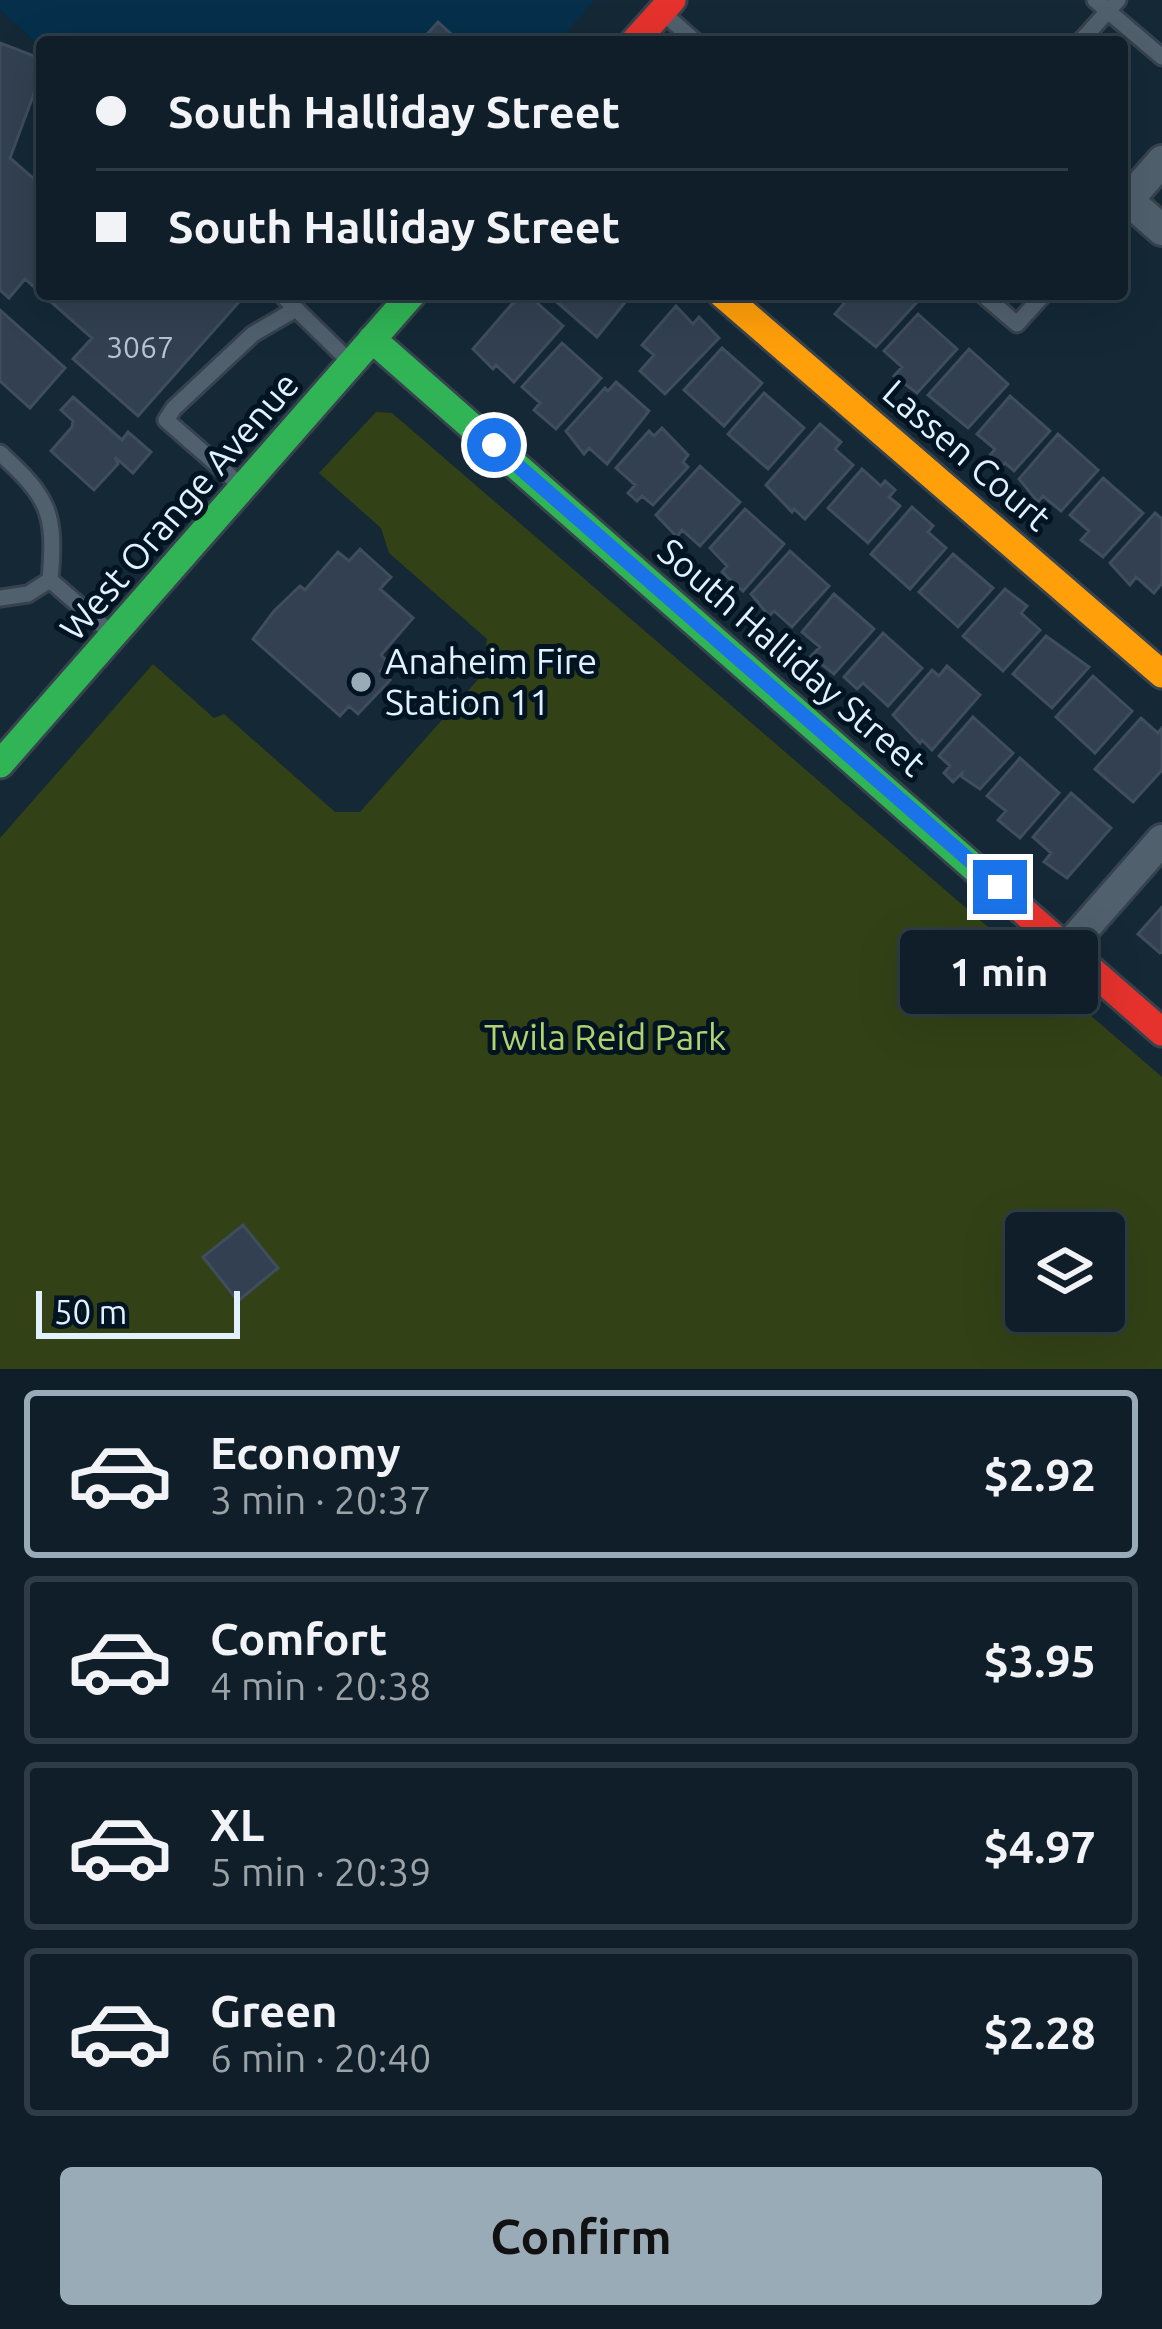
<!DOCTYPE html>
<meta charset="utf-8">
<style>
body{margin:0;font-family:Ubuntu,sans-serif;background:#182730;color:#f1f3f6;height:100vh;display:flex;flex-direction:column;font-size:45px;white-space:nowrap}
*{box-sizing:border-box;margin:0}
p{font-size:39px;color:#9ba2a8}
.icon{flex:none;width:66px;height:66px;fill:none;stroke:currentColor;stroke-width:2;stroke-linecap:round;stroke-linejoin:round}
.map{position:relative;height:1369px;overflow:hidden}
.side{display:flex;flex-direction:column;background:#0f1e28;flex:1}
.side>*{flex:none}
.guide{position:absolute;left:36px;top:36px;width:1092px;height:264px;border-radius:12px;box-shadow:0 12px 48px #0002,0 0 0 3px #2f3c45;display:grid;align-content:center;height:264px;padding:0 60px;background:#0f1e28}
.buttons{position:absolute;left:1005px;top:1212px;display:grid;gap:24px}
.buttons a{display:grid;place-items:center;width:120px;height:120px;border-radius:12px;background:#0f1e28;box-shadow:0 12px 48px #0002,0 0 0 3px #2f3c45;font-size:60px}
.scale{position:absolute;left:36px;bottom:30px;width:204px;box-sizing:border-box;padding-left:12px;border:6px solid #e2f1fe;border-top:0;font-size:33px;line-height:42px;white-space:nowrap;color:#e2f1fe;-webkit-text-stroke:9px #021321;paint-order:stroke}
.end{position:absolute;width:54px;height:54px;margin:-27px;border:15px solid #1a73e8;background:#fff;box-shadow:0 0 0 6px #fff}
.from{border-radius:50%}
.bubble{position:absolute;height:84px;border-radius:12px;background:#0f1e28;box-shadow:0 12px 48px #0002,0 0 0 3px #2f3c45;font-size:39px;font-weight:700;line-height:84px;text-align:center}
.guide b{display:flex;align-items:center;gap:42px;height:114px;font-size:45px}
.guide b+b{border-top:3px solid #2f3c45}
.guide i{width:30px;height:30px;background:#f1f3f6}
ul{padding:21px 0 0;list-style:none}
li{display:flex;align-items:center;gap:36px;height:168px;margin:0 24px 18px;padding:0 36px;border:6px solid #2f3c45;border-radius:12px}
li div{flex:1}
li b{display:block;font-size:45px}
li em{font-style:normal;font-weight:700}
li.on{border-color:#9aabb8}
li>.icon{width:108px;height:108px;stroke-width:1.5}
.primary-button{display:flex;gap:24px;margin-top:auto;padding:24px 60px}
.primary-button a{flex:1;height:138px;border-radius:12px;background:#9aabb8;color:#111;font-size:48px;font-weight:700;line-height:138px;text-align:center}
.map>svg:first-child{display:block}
</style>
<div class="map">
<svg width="1162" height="1369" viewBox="0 0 1162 1369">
<rect width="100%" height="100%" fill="#142836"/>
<path fill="#052f4b" d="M0 0H595L558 42H42V48L0 10Z"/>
<path fill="#324216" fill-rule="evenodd" d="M376 412 392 413 1162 1077V1369H0V838L153 664 214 718 224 714 335 812H360L482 675 487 639 389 553 381 528 319 473ZM1026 1233H1104V1311H1026Z"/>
<path fill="#324051" stroke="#3f4d5c" stroke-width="3" d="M438 22 460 42H420Z
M0 43 42 59V72L10 158 42 186V294L25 279 9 298 0 290Z
M42 294H246L138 416 73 359 92 338Z
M527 294 563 326 514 382 496 365 493 369 473 349 512 304Z
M555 294H628L630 296 597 337 552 298Z
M852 294H906L916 303 876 347 835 314Z
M676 306 693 324 699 317 719 338 665 394 640 371 654 355 642 345Z
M0 310 65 368 30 408 0 381Z
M918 314 957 349 917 393 894 376 902 367 884 351Z
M562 343 601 378 556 429 534 410 540 403 522 387Z
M722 348 762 383 724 426 684 390Z
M969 349 1008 384 968 428 928 395Z
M616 382 649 411 607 464 589 448 584 454 566 431 605 388 608 391Z
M764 393 804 428 768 469 728 434Z
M1010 396 1050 431 1014 471 1005 463 1000 468 988 458 995 449 977 434Z
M73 397 122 440 128 432 151 452 133 473 115 457 118 464 94 490 51 451 72 427 73 421 61 410Z
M820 424 841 442 835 449 853 465 805 519 794 509 792 512 766 485Z
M662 428 688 455 683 462 688 467 653 505 642 496 637 501 628 493 635 485 616 468 649 431 654 436Z
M1058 434 1098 470 1061 511 1043 496 1038 502 1019 479Z
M700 466 740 502 700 546 682 530 677 537 656 515Z
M862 469 881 486 885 481 895 490 889 497 900 506 868 543 828 508Z
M1103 478 1143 513 1103 557 1081 540 1089 531 1070 515Z
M912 507 933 526 928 532 946 548 910 589 871 554Z
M745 509 784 544 743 591 722 572 727 566 710 548Z
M1155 513 1162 519V583L1154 593 1136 577 1130 585 1110 563Z
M360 549 391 577 380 589 413 618 381 655 388 662 380 671 390 680 358 714 349 706 340 716 253 639 274 611 300 586 305 590 338 552 349 561Z
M790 551 829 586 792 627 774 611 769 616 751 594Z
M953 554 993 588 958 627 919 592Z
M1005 589 1027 606 1021 613 1040 630 1003 671 963 636Z
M834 594 874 629 834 674 811 656 820 647 802 632Z
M883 633 922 668 888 706 863 683 857 689 844 677Z
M1046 636 1089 667 1052 708 1013 674Z
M947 666 980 695 932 750 922 740 920 743 893 715 932 670 939 676Z
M1093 676 1132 711 1095 753 1056 717Z
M973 717 1013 753 980 789 962 777V773L953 782 944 773 950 766 939 756Z
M1141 718 1158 733 1162 728V770L1133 802 1095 769Z
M1020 758 1059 793 1020 838 998 820 1006 811 987 796Z
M1071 793 1111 828 1067 878 1044 862 1051 853 1033 837Z
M1162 907V952L1160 953 1138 934Z
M243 1225 278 1268 238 1301 203 1257Z"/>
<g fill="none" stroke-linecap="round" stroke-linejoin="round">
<defs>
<path id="lane" d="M1095 0 1162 57
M662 12 696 42
M1080 42 1118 0
M281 294 296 309
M982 294 1017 324 1044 294
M0 453C49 498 56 512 50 580L28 594 0 598
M238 483 166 420 174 408 253 334 296 309 349 361
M50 580 111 633"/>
<path id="street" d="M1162 161 1128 200 1162 230
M1068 947 1162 840"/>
<path id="fast" d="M372 339 1004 894
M0 764 412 294"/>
<path id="slow" d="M722 294 1162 674"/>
<path id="jam" d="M634 42 672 0
M1004 894 1162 1032"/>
</defs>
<use href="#lane" stroke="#36424d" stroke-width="21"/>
<use href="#street" stroke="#36424d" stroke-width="36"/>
<use href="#fast" stroke="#36424d" stroke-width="33"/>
<use href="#slow" stroke="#36424d" stroke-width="33"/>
<use href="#jam" stroke="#36424d" stroke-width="33"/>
<use href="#lane" stroke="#50606d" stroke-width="15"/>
<use href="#street" stroke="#50606d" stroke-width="30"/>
<use href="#fast" stroke="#30b455" stroke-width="27"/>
<use href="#slow" stroke="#ff9f0a" stroke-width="27"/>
<use href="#jam" stroke="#e5322d" stroke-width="27"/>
</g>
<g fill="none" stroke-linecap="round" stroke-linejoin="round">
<path stroke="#1a73e8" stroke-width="15" d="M494 445 1000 887"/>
</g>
<circle fill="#9aabb8" stroke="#021321" stroke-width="4.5" cx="361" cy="682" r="12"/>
<g text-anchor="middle" stroke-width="10" stroke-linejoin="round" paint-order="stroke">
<g font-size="30" fill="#b6c5d3">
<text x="140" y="358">3067</text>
</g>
<g font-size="36" fill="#e2f1fe" stroke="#021321">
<text transform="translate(967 455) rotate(41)" y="13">Lassen Court</text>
<text transform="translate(179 506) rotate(-49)" y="13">West Orange Avenue</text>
<text transform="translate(792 657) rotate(41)" y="13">South Halliday Street</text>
</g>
<g font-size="36" fill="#e2f1fe" stroke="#021321" text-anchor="start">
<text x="385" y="674">Anaheim Fire<tspan x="385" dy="41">Station 11</tspan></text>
</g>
<g font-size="36" fill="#b2d270" stroke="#021321">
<text x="605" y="1050">Twila Reid Park</text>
</g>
</g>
</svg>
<div class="buttons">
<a><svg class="icon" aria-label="layers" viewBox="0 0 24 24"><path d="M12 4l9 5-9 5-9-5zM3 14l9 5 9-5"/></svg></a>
</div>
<div class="scale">50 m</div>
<i class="end from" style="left:494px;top:445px"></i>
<i class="end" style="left:1000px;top:887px"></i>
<div class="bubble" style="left:900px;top:930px;width:198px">1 min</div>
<div class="guide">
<b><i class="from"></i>South Halliday Street</b>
<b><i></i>South Halliday Street</b>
</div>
</div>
<section class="side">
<ul>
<li class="on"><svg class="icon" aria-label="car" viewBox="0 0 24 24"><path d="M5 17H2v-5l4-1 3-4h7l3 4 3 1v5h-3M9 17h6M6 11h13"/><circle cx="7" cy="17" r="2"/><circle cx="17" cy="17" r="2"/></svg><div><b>Economy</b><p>3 min · 20:37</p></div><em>$2.92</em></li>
<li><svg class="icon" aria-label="car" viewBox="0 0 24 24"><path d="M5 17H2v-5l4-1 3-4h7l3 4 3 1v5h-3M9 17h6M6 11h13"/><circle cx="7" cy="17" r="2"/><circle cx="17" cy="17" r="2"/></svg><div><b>Comfort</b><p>4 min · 20:38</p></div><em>$3.95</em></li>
<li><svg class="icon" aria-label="car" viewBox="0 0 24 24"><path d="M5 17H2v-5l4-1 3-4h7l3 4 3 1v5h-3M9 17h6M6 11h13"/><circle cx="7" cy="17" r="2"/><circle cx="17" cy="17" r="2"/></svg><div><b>XL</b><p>5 min · 20:39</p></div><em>$4.97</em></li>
<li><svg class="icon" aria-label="car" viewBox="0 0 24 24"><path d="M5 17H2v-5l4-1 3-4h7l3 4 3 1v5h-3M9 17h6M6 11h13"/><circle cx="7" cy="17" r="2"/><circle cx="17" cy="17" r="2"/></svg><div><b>Green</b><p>6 min · 20:40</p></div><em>$2.28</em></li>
</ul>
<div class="primary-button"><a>Confirm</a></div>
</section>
